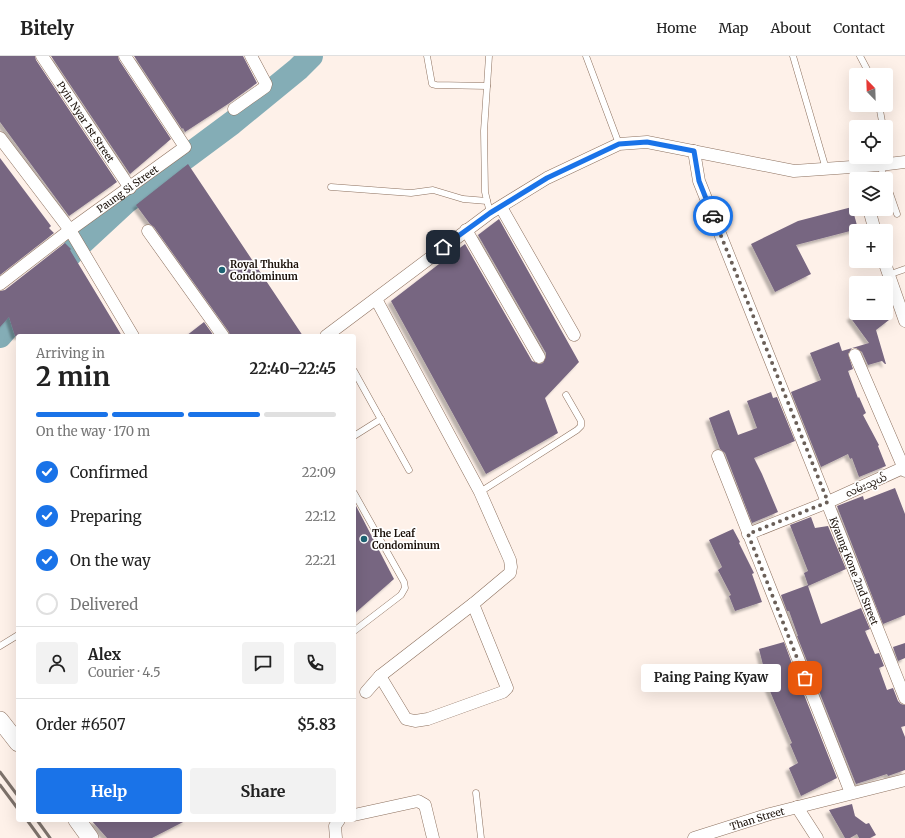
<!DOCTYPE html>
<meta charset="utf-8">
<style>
body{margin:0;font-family:Merriweather,"Noto Sans Myanmar",serif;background:#f2f2f2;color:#222;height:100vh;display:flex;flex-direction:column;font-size:15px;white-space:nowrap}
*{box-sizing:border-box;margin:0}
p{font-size:13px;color:#767676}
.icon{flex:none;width:22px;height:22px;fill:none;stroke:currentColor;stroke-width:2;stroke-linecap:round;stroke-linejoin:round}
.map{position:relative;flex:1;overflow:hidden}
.details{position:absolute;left:16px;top:278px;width:340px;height:488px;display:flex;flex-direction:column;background:#fff;border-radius:4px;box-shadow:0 4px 16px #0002}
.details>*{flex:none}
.needle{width:26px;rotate:337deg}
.controls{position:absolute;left:849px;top:12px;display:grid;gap:8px}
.controls a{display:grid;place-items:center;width:44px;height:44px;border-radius:4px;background:#fff;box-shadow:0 4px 16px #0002;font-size:20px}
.pin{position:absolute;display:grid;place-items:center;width:34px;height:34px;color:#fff;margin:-17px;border-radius:8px;box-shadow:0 2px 6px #0006}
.courier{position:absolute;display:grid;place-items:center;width:40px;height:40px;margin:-20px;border:3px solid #1a73e8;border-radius:50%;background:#fff;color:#222;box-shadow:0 1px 5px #0007}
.bubble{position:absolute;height:28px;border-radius:4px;background:#fff;box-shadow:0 4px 16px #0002;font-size:13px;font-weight:700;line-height:28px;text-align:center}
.head em{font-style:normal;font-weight:700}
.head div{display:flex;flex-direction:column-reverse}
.head{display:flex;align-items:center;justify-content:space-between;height:68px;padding:0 20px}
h1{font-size:26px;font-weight:700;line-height:30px}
.bar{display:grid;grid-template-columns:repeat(4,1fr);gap:6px 4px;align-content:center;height:48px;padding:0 20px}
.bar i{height:5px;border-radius:3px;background:#e0e0e0}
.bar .on{background:#1a73e8}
.bar p{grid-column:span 4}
.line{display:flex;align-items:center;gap:10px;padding:0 20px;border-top:1px solid #e0e0e0}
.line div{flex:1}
.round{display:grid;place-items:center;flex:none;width:42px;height:42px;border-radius:4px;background:#f2f2f2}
ol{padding:0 20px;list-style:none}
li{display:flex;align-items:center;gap:12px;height:44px}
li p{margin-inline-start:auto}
li .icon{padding:4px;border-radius:50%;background:#1a73e8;color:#fff;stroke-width:4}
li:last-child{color:#767676}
li i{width:22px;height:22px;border:2px solid #e0e0e0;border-radius:50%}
.action{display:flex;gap:8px;margin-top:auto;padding:8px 20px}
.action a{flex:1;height:46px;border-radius:4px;background:#1a73e8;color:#fff;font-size:16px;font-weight:700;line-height:46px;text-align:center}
.action a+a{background:#f2f2f2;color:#222}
header{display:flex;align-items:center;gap:24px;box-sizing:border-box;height:56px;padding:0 20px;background:#fff;border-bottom:1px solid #e0e0e0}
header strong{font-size:19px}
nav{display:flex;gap:22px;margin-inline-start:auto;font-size:14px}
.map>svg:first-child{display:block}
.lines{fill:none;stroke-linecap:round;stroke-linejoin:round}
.river{stroke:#84adb6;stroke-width:24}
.building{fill:#776681;filter:url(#shadow)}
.lane-casing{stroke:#8d715f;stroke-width:7}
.street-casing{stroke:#8d715f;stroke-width:13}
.secondary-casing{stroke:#8d715f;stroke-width:18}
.lane{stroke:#fff;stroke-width:6}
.street{stroke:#fff;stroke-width:12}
.secondary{stroke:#fff;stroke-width:17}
.rail{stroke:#7d726b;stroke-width:3}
.done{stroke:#6a5f58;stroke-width:4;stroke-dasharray:0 7.2}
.route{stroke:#1a73e8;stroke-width:5}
.poi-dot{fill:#1e6374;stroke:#fff;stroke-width:1.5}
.labels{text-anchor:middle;stroke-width:3.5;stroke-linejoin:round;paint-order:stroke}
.street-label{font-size:10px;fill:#1b110a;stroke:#fff}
.poi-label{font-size:10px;font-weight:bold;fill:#1b110a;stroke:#fff;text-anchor:start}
</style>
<header>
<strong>Bitely</strong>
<nav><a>Home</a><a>Map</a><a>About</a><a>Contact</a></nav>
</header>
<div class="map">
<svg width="905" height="782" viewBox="0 0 905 782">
<defs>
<filter id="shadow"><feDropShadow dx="-3.5" dy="3.5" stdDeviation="1" flood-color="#0004"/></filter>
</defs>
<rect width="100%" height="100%" fill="#fef1e9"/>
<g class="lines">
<polyline class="river" points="0,280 74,194 127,145 232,67 298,13 311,0"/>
</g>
<g class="building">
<polygon points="0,0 35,0 36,4 117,126 69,160 0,66"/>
<polygon points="51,0 118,0 119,4 171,83 130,118"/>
<polygon points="134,0 243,0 257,27 228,48 185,76 183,72 182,73"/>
<polygon points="0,102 51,170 49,172 54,177 0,219"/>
<polygon points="188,108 303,280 230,280 229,276 154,171 150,168 136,149"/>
<polygon points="852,151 858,173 796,189 811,218 775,236 751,188 798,165"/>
<polygon points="499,163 579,306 545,342 558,377 486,418 391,245 465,188 532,305 539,308 543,307 546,301 546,297 478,179"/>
<polygon points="65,187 71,193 70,194 122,280 15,280 9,261 0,271 0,235 5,234"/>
<polygon points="856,257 884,257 889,264 876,274 886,308 885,308 882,305 868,309 862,296 856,292 852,292 848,298 853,313 848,315 858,342 859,341 866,357 863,359 879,389 878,390 886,410 859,421 852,402 850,403 848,398 821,411 791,336 821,324 810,297 839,286 842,295 869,287 850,261"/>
<polygon points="204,266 214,280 186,280"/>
<polygon points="771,336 773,342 777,341 795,385 754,402 762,418 778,456 752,467 725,397 720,393 709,362 729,354 738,379 757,372 747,345"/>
<polygon points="895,432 905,458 905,559 883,568 837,450 863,440 864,444"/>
<polygon points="354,446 394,523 354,558"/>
<polygon points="811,461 815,472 828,470 846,513 808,530 821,568 861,552 870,573 865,575 875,598 879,597 884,610 879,612 887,634 893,632 898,645 901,648 905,649 905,670 901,671 905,681 905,714 888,720 887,718 856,728 797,580 798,580 789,555 787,555 781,539 808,529 804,517 808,515 790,469"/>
<polygon points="733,473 740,486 739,487 754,517 752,518 762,546 735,555 729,540 731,539 718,514 722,511 709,484"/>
<polygon points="784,586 794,613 789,615 798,638 803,636 837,722 801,740 789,712 798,707 790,688 792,687 761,614 764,613 759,593"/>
<polygon points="905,587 905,602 898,605 893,591"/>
<polygon points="852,748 855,760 866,768 869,767 876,779 870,782 859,782 857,778 850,782 845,782 829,754"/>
<polygon points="91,764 187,764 152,782 107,782"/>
</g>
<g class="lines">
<defs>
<g id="lane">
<polyline points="427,0 432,28 436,29 487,30"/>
<polyline points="489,0 484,75 485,136 490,157"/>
<polyline points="586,0 619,88"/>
<polyline points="793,0 826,113"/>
<polyline points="860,0 870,19"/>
<polyline points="879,49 883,71"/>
<polyline points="886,83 891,108"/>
<polyline points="880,109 885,123"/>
<polyline points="886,126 897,158"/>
<polyline points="331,131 411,137 433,134 463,143 487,145"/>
<polyline points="888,219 905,213"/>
<polyline points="354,315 409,414"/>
<polyline points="354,380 381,363"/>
<polyline points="480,436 577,374 581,370 581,365 566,339"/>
<polyline points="354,437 404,526 405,532 401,539 354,575"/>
<polyline points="0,590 18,579"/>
<polyline points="476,737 481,782"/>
</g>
<g id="street">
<path id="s1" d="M 42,0 L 130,132"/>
<polyline points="234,53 265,31 266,28 251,0"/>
<polyline points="0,82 70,174 133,280"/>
<path id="s2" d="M 694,95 L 699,125 L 905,642"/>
<polyline points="856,110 860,123"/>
<polyline points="501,151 574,279"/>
<polyline points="869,153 875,175"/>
<polyline points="466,174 539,301"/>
<polyline points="148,175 223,280"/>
<polyline points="884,205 905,265"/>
<path id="s3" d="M 0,228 L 70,174 L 185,91 L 125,0"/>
<polyline points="326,280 490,157 547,122 619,88 647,86 794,115 880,109 905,106"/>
<polyline points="855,299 905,415"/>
<polyline points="718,400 851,737"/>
<polyline points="748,478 828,446 905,411"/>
<polyline points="380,620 406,663 415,665 428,663 503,636 507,632 505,627 473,548"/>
<polyline points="366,636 380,620 473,548 510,517 511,511 510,504 480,436 376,243"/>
<polyline points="797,751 817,782"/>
<polyline points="354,759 418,745 425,749 433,782"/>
<polyline points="336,782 335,770 339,764"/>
<path id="s4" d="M 694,782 L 770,758 L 905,724"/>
</g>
<g id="secondary">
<polyline points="0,664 18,687"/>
<polyline points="77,764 90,782"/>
</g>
</defs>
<use href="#lane" class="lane-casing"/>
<use href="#street" class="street-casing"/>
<use href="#secondary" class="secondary-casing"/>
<use href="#lane" class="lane"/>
<use href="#street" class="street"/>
<use href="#secondary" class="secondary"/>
<g class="rail">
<polyline points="0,716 18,740"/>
<polyline points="0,729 18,753"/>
<polyline points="27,764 40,782"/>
<polyline points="37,764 50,782"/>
</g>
</g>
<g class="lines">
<polyline class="done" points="713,160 828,446 748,478 805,622"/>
<polyline class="route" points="443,191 490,157 547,122 619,88 647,86 694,95 699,125 713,160"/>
</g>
<g class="poi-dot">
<circle cx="222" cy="214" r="4"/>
<circle cx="364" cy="483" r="4"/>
</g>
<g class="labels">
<g class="street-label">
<text dy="4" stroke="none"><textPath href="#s1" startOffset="79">Pyin Nyar 1st Street</textPath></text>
<text dy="4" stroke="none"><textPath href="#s3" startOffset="159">Paung Si Street</textPath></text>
<text transform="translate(866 429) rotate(-24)" y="4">လမ်းသွယ်</text>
<text dy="4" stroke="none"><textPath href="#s2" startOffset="450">Kyaung Kone 2nd Street</textPath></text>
<text dy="4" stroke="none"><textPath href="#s4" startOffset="66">Than Street</textPath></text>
</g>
<g class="poi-label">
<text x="230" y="212">Royal Thukha<tspan x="230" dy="12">Condominum</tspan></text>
<text x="372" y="481">The Leaf<tspan x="372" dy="12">Condominum</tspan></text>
</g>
</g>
</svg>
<div class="controls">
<a><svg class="needle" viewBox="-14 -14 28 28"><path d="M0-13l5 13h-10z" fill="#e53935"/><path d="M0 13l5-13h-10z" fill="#767676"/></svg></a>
<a><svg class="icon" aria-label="locate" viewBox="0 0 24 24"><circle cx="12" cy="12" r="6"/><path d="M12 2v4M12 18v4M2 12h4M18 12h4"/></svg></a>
<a><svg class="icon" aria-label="layers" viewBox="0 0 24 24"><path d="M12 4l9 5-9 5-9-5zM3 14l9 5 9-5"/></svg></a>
<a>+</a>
<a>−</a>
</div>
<div class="pin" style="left:805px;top:622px;background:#ea580c"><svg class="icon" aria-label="bag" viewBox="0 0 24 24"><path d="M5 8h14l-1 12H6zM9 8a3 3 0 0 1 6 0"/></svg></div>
<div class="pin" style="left:443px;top:191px;background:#1f2937"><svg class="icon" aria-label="home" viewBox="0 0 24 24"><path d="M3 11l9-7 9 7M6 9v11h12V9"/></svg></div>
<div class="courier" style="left:713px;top:160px"><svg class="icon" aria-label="car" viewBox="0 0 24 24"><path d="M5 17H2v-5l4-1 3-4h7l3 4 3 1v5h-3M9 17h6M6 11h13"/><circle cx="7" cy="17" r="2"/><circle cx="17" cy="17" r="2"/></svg></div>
<div class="bubble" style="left:641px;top:608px;width:140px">Paing Paing Kyaw</div>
<section class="details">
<div class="head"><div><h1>2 min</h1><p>Arriving in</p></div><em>22:40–22:45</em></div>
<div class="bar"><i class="on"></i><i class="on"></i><i class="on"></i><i></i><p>On the way · 170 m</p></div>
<ol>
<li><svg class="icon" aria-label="check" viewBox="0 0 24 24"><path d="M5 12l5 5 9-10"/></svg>Confirmed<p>22:09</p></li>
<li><svg class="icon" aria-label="check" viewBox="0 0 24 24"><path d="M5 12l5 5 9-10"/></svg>Preparing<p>22:12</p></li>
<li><svg class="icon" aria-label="check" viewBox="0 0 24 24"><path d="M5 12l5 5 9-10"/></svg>On the way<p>22:21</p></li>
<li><i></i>Delivered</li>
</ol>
<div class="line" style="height:72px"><a class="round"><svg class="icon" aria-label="person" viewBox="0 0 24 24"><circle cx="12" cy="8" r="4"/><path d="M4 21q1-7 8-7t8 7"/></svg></a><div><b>Alex</b><p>Courier · 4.5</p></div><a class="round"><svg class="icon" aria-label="chat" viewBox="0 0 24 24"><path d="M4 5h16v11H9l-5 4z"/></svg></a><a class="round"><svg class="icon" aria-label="phone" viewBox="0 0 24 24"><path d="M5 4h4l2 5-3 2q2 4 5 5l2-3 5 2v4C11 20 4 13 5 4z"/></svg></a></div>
<div class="line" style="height:52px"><div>Order #6507</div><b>$5.83</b></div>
<div class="action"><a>Help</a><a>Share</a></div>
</section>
</div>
